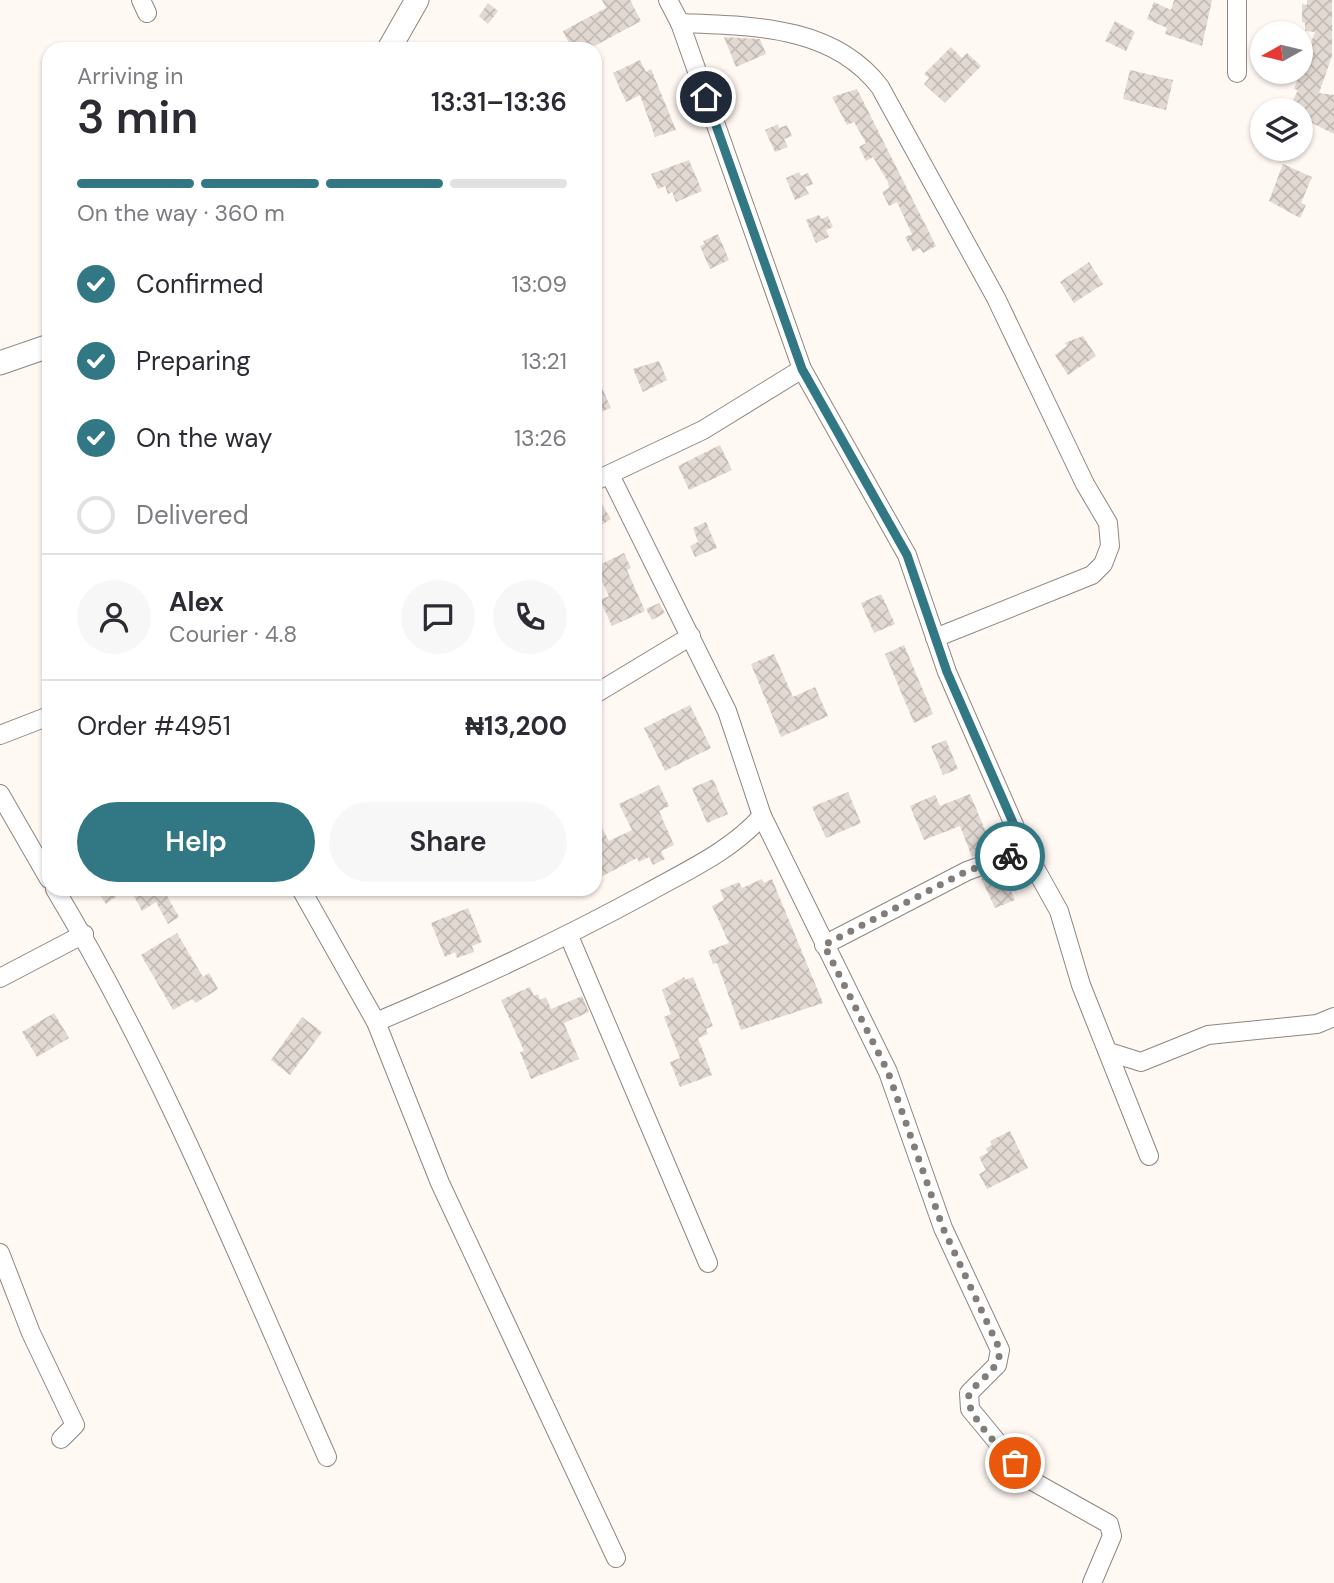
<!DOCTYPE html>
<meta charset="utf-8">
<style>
body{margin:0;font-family:"DM Sans",sans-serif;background:#f7f7f7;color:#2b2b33;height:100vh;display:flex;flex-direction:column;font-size:26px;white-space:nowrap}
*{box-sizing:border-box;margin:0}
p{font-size:23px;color:#7c7c81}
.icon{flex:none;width:38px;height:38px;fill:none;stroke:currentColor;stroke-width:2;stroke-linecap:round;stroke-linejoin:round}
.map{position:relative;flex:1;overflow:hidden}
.side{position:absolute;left:42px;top:42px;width:560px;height:854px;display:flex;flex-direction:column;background:#fff;border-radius:21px;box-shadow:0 2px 5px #0004}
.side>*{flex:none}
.needle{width:46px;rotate:262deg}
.tools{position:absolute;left:1250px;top:21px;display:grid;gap:14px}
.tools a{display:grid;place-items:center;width:63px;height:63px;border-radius:50%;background:#fff;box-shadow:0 2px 5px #0004;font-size:35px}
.pin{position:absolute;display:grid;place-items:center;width:60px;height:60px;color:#fff;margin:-30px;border:4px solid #fff;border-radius:50%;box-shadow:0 2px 7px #0007}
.courier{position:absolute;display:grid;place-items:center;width:70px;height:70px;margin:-35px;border:5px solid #317884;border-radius:50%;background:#fff;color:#222;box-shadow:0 2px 9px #0007}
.headline em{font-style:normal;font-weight:600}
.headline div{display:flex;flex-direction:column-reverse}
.headline{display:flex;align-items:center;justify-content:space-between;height:119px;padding:0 35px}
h1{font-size:46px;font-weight:600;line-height:52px}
.bar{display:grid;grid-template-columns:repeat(4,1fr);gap:10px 7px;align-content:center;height:84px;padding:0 35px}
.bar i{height:9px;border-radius:5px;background:#e1e1e2}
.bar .active{background:#317884}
.bar p{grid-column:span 4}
.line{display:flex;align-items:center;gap:18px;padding:0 35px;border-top:2px solid #e1e1e2}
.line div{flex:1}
.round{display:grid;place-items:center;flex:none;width:74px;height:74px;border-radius:37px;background:#f7f7f7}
ol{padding:0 35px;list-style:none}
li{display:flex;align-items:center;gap:21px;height:77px}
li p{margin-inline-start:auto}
li .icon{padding:7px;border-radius:50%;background:#317884;color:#fff;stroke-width:4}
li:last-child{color:#7c7c81}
li i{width:38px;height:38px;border:4px solid #e1e1e2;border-radius:50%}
.button{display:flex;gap:14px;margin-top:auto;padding:14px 35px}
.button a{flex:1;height:80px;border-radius:42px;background:#317884;color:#fff;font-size:28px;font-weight:600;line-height:80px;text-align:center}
.button a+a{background:#f7f7f7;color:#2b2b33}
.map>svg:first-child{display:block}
.building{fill:url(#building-cross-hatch)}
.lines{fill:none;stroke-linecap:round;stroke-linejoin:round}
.minor-casing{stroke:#8e8680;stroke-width:20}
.major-casing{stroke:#8e8680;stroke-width:25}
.minor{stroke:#fff;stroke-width:18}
.major{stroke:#fff;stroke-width:23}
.done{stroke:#827d79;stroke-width:7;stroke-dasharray:0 12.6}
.route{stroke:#317884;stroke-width:9}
</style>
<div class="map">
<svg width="1334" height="1583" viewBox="0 0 1334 1583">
<defs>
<pattern id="building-cross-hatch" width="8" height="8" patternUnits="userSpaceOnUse" patternTransform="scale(1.75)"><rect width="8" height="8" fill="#e2d9d3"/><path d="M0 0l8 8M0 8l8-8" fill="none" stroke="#c3bbb6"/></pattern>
</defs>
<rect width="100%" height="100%" fill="#fff8f3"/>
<g class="building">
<polygon points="602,0 630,0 641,21 589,49 572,49 563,31 606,8"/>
<polygon points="1174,0 1212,0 1202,46 1165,34 1167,28 1147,19 1154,2 1171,10"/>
<polygon points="1307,0 1332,0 1332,56 1319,93 1334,95 1334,134 1300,117 1300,110 1292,110 1294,105 1291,104 1298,90 1294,89 1315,32 1305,31 1305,23 1302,22 1302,4 1307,5"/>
<polygon points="488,3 498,11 488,24 479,16"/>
<polygon points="1115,21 1135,32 1126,51 1105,41"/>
<polygon points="724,37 760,39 766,54 736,67"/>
<polygon points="951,47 962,58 967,53 981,66 945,103 924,84 929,78 924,74"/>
<polygon points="640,60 646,72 651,69 676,130 655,137 640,95 626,102 613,73"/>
<polygon points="1130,70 1173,80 1166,110 1123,99"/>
<polygon points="857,89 936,246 923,253 920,248 913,252 905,237 912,234 897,202 889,206 882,192 889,188 888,182 873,157 866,161 859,147 866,143 854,122 847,125 832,97"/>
<polygon points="778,124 779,128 787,125 792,136 784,139 788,147 775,152 765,130"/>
<polygon points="689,160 702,191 676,202 672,192 668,194 665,186 658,189 651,174"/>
<polygon points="1283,164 1312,177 1301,203 1306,205 1300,218 1269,201"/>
<polygon points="799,172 801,176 808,173 813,184 805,187 809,194 795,200 786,178"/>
<polygon points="819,215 821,219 828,216 833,227 826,230 829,237 816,243 806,220"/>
<polygon points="718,234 729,260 710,269 700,246 705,244 703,241"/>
<polygon points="1089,262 1103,284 1074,303 1060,282"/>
<polygon points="1083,336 1096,356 1068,375 1055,355 1067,346 1065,343"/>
<polygon points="659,361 667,380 643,392 633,369"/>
<polygon points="595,373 611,408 595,414"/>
<polygon points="720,445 732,470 689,490 678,466"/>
<polygon points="595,493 611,519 595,529"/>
<polygon points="706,522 717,548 695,557 690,546 698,542 693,528"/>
<polygon points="624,553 631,568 627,570 645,611 612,626 600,600 609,596 595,567"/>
<polygon points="881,594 895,624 874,633 861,603"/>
<polygon points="659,603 665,613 652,620 646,609"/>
<polygon points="904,645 933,714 914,723 885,654"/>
<polygon points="774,654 793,697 815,687 828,716 781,737 751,664"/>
<polygon points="690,705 711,748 665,771 644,728"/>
<polygon points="946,740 958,769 943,775 931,746"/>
<polygon points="713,779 728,814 707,823 692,788"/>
<polygon points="659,785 669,806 659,811 674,845 661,851 665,859 653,865 649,857 639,862 637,858 595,880 595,815 609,841 632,830 619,804"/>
<polygon points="848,792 861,823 826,838 812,807"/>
<polygon points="970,794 993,849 972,857 960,826 924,840 910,806 935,795 940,806"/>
<polygon points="1002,870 1015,900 995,908 981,878"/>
<polygon points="762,879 764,883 772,879 823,1003 741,1030 717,963 713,964 708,951 729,943 712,906 724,900 720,890 739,882 742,888"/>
<polygon points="96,889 126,889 106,904"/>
<polygon points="130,889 178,889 167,896 179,917 168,924 156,902 142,911"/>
<polygon points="468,908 482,942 472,946 474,952 457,958 455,952 445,957 431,923"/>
<polygon points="177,933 203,977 209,973 218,989 196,1003 192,999 173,1010 141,955"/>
<polygon points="684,977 685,980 693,977 713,1026 706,1029 708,1034 698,1038 712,1075 680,1087 670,1062 680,1058 664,1017 671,1014 662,990"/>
<polygon points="530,987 534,996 538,994 540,1000 546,997 551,1009 582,996 589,1012 564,1023 579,1059 531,1079 520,1052 524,1051 501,1000"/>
<polygon points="54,1013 69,1038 37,1057 22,1032"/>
<polygon points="302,1017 322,1032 290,1075 271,1060"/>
<polygon points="1010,1131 1028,1168 987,1189 979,1174 986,1170 979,1157 988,1153 986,1148 992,1145 990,1141"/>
</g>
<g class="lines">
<defs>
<g id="minor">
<polyline points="141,0 147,13"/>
<polyline points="668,0 680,23 802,369 907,555 947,672 1025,850 1059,911 1081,985 1149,1156"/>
<path d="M 680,23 C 751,26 833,25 880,87 L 996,298 L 1085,484 L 1108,523 L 1110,546 L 1103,564 L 1092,575 L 935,638"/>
<polyline points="1237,73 1237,0"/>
<polyline points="610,475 727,711 762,816 888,1072 943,1228 1000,1350 997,1365 969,1393 970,1409 1027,1478 1109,1524 1112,1536 1092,1583"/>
<polyline points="595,481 703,430 802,369"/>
<polyline points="595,694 691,636"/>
<polyline points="0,735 49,716"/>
<polyline points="0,794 49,879"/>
<path d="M 55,889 C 163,1069 242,1266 327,1457"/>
<polyline points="301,889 376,1022 440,1183 616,1558"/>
<polyline points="569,936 708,1263"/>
<polyline points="824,945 967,871 1025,850"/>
<polyline points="0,978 84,934"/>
<path d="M 376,1022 C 469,983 559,941 647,893 C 688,870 731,851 762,816"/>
<polyline points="1109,1052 1141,1062 1208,1035 1317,1024 1334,1017"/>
<polyline points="0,1253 31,1333 75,1425 61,1439"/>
</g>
<g id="major">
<polyline points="389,49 417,0"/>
<polyline points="0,363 49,346"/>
</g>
</defs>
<use href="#minor" class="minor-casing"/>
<use href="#major" class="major-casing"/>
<use href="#minor" class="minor"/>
<use href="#major" class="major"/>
</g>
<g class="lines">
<path class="done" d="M 1010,856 L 967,871 L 824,945 L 888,1072 L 943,1228 L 1000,1350 C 999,1364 993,1369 984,1378 C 979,1383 971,1389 969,1395 C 963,1412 1003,1451 1015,1463"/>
<polyline class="route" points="706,97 802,369 907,555 947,672 1025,850 1010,856"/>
</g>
</svg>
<div class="tools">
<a><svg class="needle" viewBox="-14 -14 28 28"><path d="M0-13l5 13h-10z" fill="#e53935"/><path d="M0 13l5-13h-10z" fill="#7c7c81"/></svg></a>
<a><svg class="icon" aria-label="layers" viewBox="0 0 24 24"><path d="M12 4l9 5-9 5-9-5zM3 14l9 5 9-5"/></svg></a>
</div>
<div class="pin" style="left:1015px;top:1463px;background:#ea580c"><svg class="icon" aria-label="bag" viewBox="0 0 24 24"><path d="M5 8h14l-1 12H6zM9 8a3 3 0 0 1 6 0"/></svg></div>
<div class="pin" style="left:706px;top:97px;background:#1f2937"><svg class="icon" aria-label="home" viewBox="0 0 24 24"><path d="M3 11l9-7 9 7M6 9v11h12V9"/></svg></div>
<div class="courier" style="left:1010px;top:856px"><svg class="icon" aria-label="bike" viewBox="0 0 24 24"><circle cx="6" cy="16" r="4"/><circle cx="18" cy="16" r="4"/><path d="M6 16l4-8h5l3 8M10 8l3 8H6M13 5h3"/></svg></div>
<section class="side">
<div class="headline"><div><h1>3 min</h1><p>Arriving in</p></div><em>13:31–13:36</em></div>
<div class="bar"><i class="active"></i><i class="active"></i><i class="active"></i><i></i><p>On the way · 360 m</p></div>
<ol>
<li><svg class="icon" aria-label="check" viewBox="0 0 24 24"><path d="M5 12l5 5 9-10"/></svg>Confirmed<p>13:09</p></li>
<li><svg class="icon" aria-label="check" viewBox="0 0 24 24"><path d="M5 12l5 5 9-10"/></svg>Preparing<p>13:21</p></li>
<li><svg class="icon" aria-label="check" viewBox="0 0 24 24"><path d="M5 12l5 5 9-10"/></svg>On the way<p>13:26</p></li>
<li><i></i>Delivered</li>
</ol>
<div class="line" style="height:126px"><a class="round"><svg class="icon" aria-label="person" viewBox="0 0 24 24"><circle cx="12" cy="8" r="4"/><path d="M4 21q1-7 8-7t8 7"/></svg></a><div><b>Alex</b><p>Courier · 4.8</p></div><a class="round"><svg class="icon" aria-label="chat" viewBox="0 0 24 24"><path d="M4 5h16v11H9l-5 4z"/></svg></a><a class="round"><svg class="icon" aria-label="phone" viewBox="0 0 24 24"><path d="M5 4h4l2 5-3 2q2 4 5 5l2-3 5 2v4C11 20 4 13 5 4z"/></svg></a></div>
<div class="line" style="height:91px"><div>Order #4951</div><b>₦13,200</b></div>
<div class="button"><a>Help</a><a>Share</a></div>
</section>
</div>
